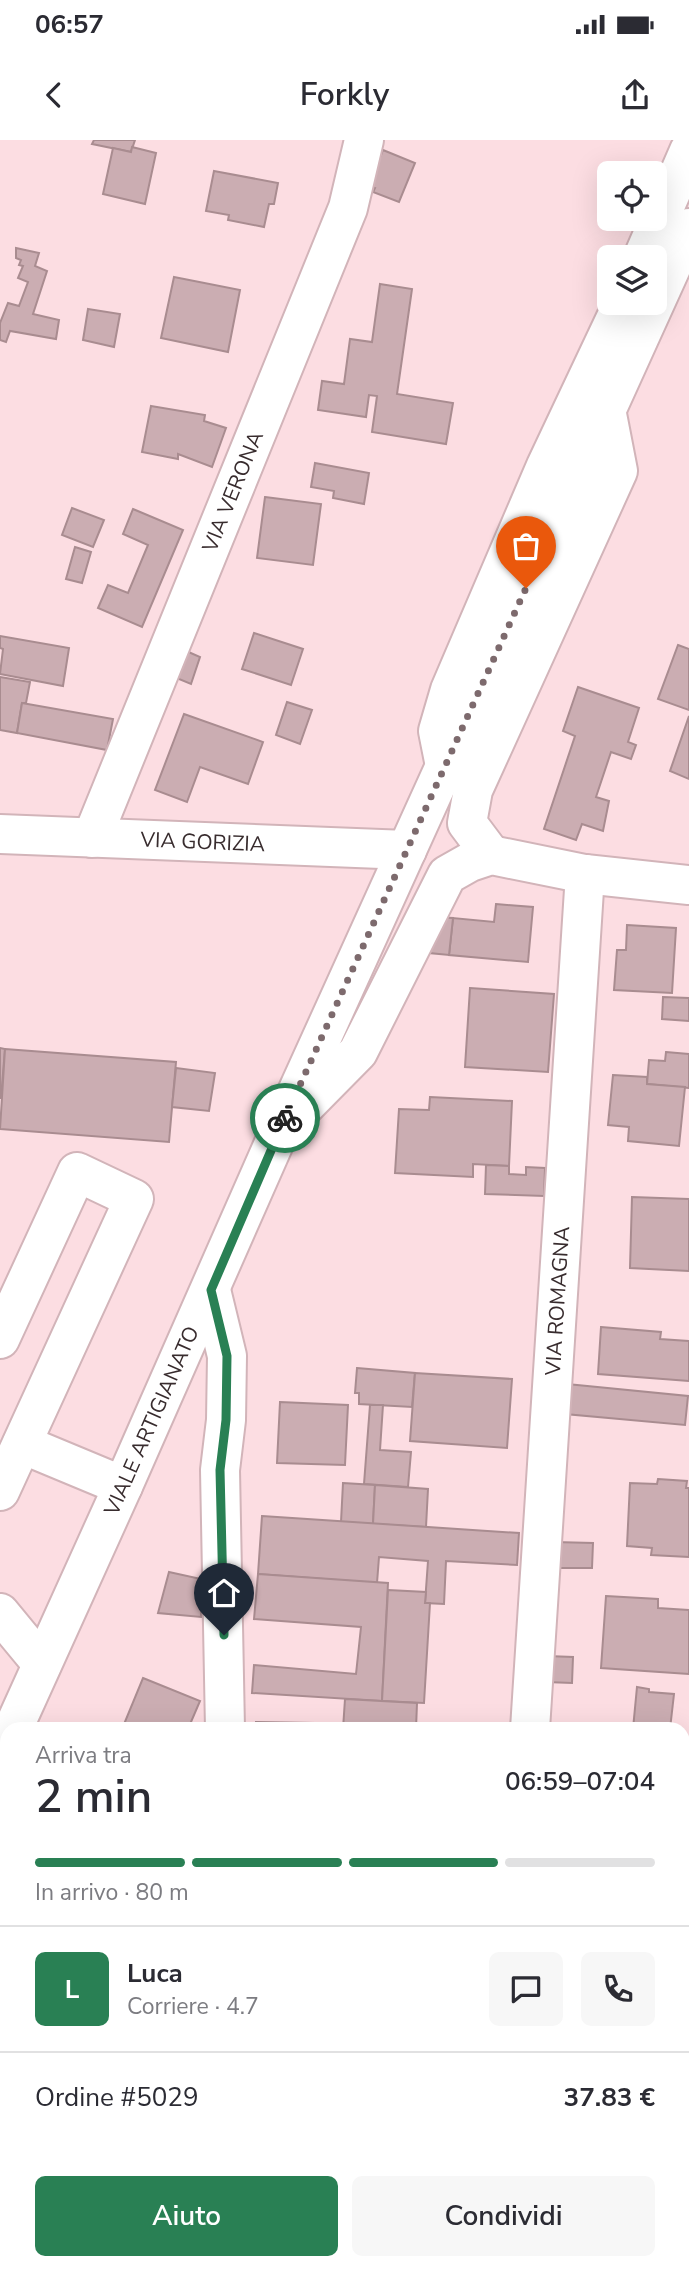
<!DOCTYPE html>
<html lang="it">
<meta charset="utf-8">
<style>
body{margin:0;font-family:"Nunito Sans",sans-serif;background:#f7f7f7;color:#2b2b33;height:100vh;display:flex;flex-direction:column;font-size:26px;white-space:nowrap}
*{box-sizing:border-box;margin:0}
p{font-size:23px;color:#7c7c81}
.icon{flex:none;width:38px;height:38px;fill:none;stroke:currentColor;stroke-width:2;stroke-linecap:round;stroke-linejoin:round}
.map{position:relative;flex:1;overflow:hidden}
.sheet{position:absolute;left:0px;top:1582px;width:690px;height:548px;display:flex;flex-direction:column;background:#fff;border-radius:21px 21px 0 0;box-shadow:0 7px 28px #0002}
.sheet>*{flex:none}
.buttons{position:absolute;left:597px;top:21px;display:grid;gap:14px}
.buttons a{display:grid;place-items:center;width:70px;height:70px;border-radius:10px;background:#fff;box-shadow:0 7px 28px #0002;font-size:35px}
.pin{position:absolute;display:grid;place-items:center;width:60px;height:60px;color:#fff;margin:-72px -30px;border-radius:50% 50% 50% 0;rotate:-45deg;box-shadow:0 0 7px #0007}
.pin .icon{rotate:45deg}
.courier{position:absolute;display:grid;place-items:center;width:70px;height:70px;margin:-35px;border:5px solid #298054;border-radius:50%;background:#fff;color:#222;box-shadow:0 2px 9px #0007}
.head em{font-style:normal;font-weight:600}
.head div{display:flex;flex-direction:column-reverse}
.head{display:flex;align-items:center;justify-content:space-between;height:119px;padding:0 35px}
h1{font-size:46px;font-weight:600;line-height:52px}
.bar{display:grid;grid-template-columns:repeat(4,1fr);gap:10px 7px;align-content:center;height:84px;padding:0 35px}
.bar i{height:9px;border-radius:5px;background:#e1e1e2}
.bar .active{background:#298054}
.bar p{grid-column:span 4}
.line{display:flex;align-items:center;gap:18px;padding:0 35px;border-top:2px solid #e1e1e2}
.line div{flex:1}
.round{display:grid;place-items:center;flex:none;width:74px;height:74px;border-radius:10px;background:#f7f7f7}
.cta{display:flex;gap:14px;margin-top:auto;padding:14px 35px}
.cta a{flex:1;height:80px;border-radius:10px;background:#298054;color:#fff;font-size:28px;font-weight:600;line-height:80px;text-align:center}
.cta a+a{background:#f7f7f7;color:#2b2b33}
.status{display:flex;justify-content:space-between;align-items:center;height:49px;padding:0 35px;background:#fff;direction:ltr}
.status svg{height:19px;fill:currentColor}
header{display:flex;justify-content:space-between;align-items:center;height:91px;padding:0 35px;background:#fff;font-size:32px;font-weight:600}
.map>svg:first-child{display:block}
.green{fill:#fac1cb}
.building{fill:#cbadb2;stroke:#a98c90;stroke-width:2}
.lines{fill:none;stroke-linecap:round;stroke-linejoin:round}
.minor-casing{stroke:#d2b4b9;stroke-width:42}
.major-casing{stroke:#d2b4b9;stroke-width:42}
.path{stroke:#bda4a8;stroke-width:4.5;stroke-dasharray:2 5;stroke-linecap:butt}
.minor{stroke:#fff;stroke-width:38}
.major{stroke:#fff;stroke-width:38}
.done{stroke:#7d6a6d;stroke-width:7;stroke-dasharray:0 12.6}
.route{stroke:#298054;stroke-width:9}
.labels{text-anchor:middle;stroke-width:6;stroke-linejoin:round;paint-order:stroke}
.street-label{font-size:21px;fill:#382c2e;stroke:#fceff1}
</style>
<div class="status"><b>06:57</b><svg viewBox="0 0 49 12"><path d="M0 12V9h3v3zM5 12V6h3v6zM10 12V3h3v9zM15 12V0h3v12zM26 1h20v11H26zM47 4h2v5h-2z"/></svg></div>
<header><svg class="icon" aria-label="back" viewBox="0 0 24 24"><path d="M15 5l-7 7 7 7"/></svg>Forkly<svg class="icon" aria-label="share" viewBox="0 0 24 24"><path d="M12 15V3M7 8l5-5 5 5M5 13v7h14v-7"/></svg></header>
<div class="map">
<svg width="689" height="2129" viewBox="0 0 689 2129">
<rect width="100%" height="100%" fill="#fcdde2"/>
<polygon class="green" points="7,2095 7,2123 336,2123 334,2129 0,2129 0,2102"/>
<g class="building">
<polygon points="94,0 135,0 131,12 92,4"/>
<polygon points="132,7 156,13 145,64 103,54 113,8 131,12"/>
<polygon points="383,10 415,23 399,62 373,52 375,48 369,46"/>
<polygon points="214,31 278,43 274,64 269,64 264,87 228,80 229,75 206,71"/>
<polygon points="16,108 39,113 35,126 47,131 33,174 59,180 56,199 10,191 6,202 0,200 0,183 8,163 19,166 28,142 18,138 23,126 19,125 21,120 16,118"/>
<polygon points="174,137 240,150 228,212 161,198"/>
<polygon points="380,144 412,149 397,254 453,263 446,304 372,292 377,256 369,255 366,277 318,270 322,241 344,244 350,199 372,202"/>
<polygon points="88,169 120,174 114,207 83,200"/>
<polygon points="151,266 205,275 204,281 226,288 212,327 178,314 178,319 142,312"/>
<polygon points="315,323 369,333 364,364 333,358 334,351 311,347"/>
<polygon points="265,357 321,364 313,425 257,418"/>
<polygon points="72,368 104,380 93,407 62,395"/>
<polygon points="133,369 183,390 142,487 98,468 108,445 128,453 148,405 123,394"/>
<polygon points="75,407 91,412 82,443 66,439"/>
<polygon points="254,493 303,509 291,545 242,529"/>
<polygon points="0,496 69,508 63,546 0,534 3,509 0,508"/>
<polygon points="678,505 689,509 689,570 658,559"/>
<polygon points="184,510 200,517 191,544 174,537"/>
<polygon points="0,537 30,542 26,563 22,563 17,593 0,590"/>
<polygon points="578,547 639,568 628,602 636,605 631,619 611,612 596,657 609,661 603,691 582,684 576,700 544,689 575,596 563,591"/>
<polygon points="287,562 312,570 300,604 276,595"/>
<polygon points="22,563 113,579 107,610 17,593"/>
<polygon points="184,574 263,602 248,644 200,627 187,662 155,650"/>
<polygon points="689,576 689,639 670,631"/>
<polygon points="496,764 533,767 528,822 449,815 453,778 494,782"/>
<polygon points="433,777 453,778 449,815 429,813"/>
<polygon points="627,785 676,788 672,853 614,850 617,810 626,810"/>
<polygon points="470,848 554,854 548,932 465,927"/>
<polygon points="663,857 689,858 689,881 662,879"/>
<polygon points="0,908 5,909 1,958 0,958"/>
<polygon points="5,909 176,922 169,1002 0,989"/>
<polygon points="666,912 689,914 689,948 647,944 649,920 665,921"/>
<polygon points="176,928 215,933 209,971 172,967"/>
<polygon points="613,935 647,937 647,944 685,947 679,1006 628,1001 629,987 608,985"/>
<polygon points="430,957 512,961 509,1026 473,1024 473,1037 395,1033 399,969 429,970"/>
<polygon points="486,1025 509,1026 509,1034 526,1035 526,1027 545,1028 544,1056 485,1054"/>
<polygon points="632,1057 689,1059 689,1131 630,1128"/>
<polygon points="601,1187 661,1192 660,1199 689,1201 689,1241 598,1234"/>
<polygon points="357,1228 415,1233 412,1267 359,1264 359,1253 355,1253"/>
<polygon points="415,1233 512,1239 507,1308 410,1301"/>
<polygon points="567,1244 688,1256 685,1285 565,1274"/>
<polygon points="280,1262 348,1265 345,1325 277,1323"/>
<polygon points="370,1265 383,1265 380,1310 411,1312 408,1347 364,1344"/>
<polygon points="658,1339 687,1341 686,1348 689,1348 689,1417 651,1415 652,1408 627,1406 630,1343 657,1344"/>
<polygon points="343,1343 375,1345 373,1384 341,1382"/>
<polygon points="375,1345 428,1349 426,1387 373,1384"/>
<polygon points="262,1376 519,1393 517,1425 446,1421 444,1464 425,1463 428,1421 379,1417 377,1443 258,1434"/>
<polygon points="554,1402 593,1403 592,1428 554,1428"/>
<polygon points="169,1432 201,1439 201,1477 158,1473"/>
<polygon points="258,1434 388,1443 382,1561 252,1553 254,1525 356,1534 361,1487 254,1479"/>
<polygon points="388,1450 426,1452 425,1463 430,1463 424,1563 382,1561"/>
<polygon points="606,1456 658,1459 658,1468 689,1470 689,1534 601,1528"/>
<polygon points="547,1516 573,1517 572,1543 546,1542"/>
<polygon points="143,1538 200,1561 188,1589 122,1589"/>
<polygon points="637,1547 649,1549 649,1552 674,1554 670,1589 633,1589"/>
<polygon points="345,1559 417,1563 416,1589 343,1589"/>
<polygon points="256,1582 314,1583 314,1589 256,1589"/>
<polygon points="682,1654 689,1654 689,1692 682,1691"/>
<polygon points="682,1826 689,1827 689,1870 682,1869"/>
<polygon points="682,1889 689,1889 689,1916 682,1915"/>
<polygon points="682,2007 689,2007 689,2044 682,2043"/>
<polygon points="682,2098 689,2100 689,2129 667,2129 668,2123 682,2123"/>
<polygon points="345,2123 396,2123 394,2129 344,2129"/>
<polygon points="483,2123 521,2123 543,2129 481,2129"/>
</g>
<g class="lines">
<defs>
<g id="minor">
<polyline points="643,117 689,11"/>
<polyline points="445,626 438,591 450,550 546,326 623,163"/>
<path id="s1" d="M 0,694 L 407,710"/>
<path id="s2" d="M 92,698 L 348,68 L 364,0"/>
<polyline points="491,715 467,683 473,650 618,331 606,269"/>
<polyline points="280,991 358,912 447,735 470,722 491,715 585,734 689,745"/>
<polyline points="211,1150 227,1216 226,1280 220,1330 225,1589"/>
<polyline points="0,1199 77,1032 134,1059 0,1351"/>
<polyline points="22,1304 123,1346"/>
<polyline points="0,1473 42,1524"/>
<path id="s3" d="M 530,1589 L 585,734"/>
<polyline points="0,1994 7,1995"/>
<polyline points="0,2067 7,2061"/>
<polyline points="682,2071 689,2072"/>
<polyline points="639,2129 640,2123"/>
</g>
<g id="major">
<path id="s4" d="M 13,1589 L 123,1346 L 279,992 L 689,88"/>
</g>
</defs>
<use href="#minor" class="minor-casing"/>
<use href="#major" class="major-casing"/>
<g class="path">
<polyline points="0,1841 7,1843"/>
<polyline points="0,1853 7,1855"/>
<polyline points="0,1870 7,1872"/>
</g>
<use href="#minor" class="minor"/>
<use href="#major" class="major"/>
</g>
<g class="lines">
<polyline class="done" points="285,978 526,448"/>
<polyline class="route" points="224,1495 220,1330 226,1280 227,1216 211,1150 285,978"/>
</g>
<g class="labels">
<g class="street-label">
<text dy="7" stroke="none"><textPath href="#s2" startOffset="374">VIA VERONA</textPath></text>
<text dy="7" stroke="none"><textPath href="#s1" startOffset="203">VIA GORIZIA</textPath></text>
<text dy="7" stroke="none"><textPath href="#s3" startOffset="429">VIA ROMAGNA</textPath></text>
<text dy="7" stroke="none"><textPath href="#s4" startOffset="338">VIALE ARTIGIANATO</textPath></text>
</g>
</g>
</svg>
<div class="buttons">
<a><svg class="icon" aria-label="locate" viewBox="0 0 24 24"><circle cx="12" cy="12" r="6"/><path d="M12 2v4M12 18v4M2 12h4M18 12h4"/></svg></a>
<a><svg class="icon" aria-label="layers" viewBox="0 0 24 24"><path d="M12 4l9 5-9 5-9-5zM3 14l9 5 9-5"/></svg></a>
</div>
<div class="pin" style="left:526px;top:448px;background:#ea580c"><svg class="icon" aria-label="bag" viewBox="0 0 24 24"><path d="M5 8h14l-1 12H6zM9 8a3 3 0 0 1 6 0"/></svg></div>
<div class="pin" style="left:224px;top:1495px;background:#1f2937"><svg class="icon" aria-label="home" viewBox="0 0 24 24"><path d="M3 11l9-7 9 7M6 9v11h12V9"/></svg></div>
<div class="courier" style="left:285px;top:978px"><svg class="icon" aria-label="bike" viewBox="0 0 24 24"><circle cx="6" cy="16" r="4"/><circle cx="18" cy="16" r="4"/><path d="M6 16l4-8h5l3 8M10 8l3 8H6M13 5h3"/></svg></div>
<section class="sheet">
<div class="head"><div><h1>2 min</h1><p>Arriva tra</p></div><em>06:59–07:04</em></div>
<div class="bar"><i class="active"></i><i class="active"></i><i class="active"></i><i></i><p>In arrivo · 80 m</p></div>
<div class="line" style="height:126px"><b class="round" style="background:#298054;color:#fff">L</b><div><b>Luca</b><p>Corriere · 4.7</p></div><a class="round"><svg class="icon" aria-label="chat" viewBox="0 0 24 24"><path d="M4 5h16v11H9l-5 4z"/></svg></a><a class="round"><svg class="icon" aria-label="phone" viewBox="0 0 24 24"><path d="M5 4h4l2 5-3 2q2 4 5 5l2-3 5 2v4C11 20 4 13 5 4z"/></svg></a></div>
<div class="line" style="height:91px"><div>Ordine #5029</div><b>37.83 €</b></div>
<div class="cta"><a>Aiuto</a><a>Condividi</a></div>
</section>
</div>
